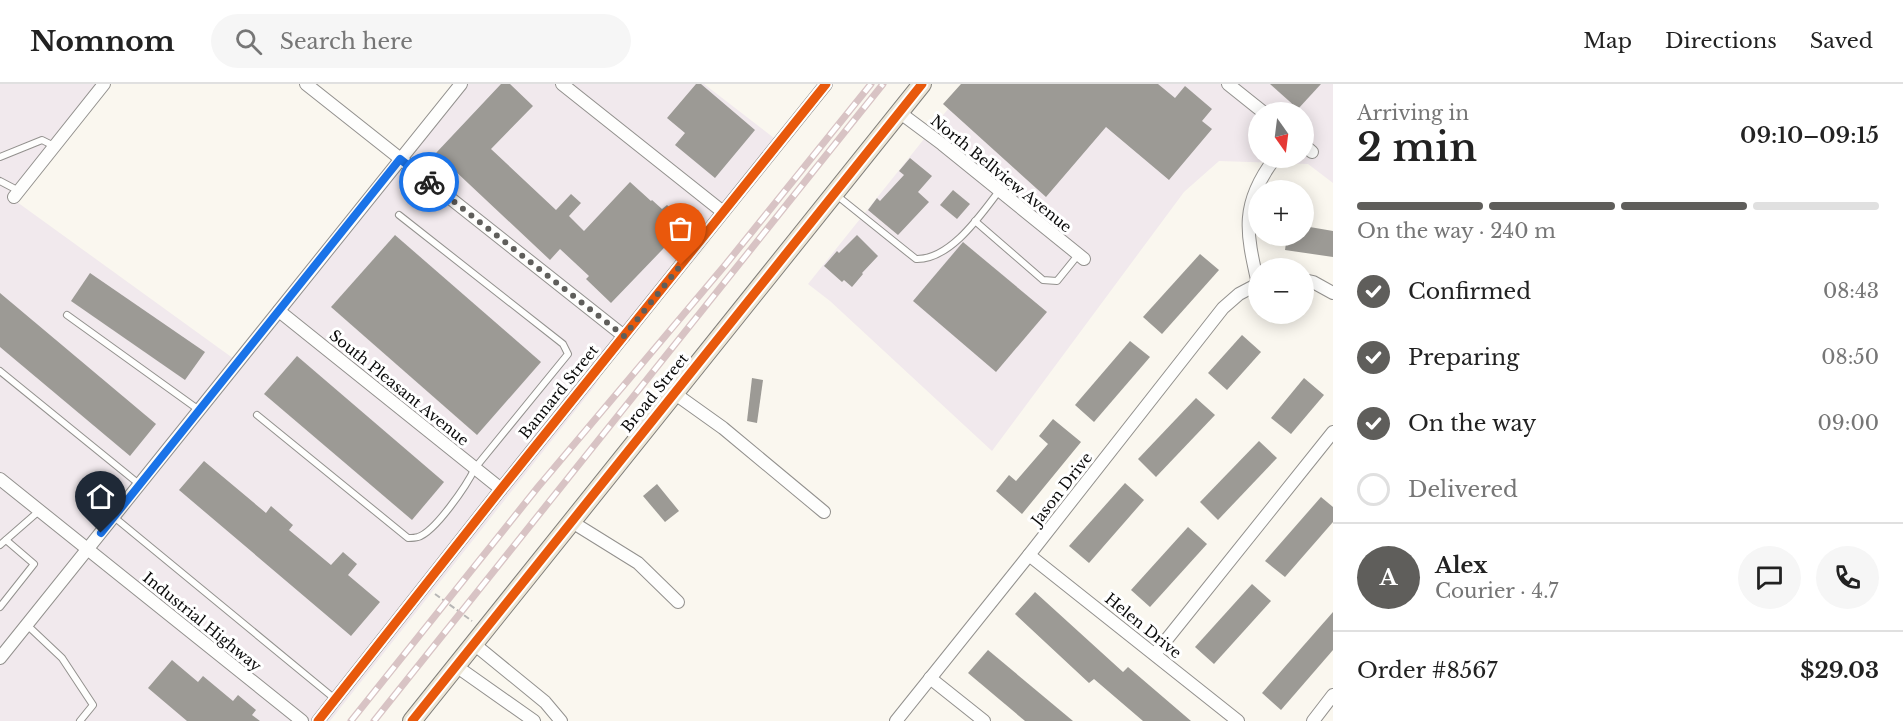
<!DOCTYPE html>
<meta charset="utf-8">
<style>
body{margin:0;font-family:"Libre Baskerville",serif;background:#f6f6f6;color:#222;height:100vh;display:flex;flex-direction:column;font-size:22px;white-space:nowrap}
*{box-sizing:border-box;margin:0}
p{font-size:20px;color:#767676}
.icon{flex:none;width:33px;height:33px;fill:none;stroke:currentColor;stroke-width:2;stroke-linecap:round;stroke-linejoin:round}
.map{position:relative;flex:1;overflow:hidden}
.details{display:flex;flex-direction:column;background:#fff;width:570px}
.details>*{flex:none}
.needle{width:39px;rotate:166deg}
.buttons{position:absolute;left:1248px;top:18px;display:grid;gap:12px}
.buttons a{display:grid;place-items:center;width:66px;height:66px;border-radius:50%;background:#fff;box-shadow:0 3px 15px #0003;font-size:30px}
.pin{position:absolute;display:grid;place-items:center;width:51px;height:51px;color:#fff;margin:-62px -26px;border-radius:50% 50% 50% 0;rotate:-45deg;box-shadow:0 0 6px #0007}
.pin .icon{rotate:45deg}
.courier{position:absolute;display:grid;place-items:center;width:60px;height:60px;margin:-30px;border:4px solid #1a73e8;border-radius:50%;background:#fff;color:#222;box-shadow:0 2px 8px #0007}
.overview em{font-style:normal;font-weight:600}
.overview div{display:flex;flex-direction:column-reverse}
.overview{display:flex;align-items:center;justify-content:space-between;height:102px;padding:0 24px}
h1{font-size:39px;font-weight:600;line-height:45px}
.bar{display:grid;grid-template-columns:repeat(4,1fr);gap:9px 6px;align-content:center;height:72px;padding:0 24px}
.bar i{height:8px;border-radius:4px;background:#e0e0e0}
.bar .selected{background:#5f5e5b}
.bar p{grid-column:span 4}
.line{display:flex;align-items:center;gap:15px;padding:0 24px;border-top:2px solid #e0e0e0}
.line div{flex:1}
.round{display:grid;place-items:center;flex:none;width:63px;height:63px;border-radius:32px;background:#f6f6f6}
ol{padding:0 24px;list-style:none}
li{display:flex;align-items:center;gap:18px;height:66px}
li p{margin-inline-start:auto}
li .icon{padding:6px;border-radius:50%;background:#5f5e5b;color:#fff;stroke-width:4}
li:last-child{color:#767676}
li i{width:33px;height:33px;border:3px solid #e0e0e0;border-radius:50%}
header{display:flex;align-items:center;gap:36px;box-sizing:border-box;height:84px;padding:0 30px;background:#fff;border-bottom:2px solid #e0e0e0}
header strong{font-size:28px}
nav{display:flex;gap:33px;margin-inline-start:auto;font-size:21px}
.search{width:420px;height:54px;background:#f6f6f6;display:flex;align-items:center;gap:15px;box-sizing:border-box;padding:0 21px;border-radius:33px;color:#767676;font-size:22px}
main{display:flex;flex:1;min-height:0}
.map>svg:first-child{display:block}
.industrial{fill:#f1e9ed;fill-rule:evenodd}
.building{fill:#9c9a95}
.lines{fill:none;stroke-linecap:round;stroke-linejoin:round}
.lane-casing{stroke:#93918e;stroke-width:8}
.street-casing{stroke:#93918e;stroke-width:14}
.primary-casing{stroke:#807f7b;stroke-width:20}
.path{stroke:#b7b6b5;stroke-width:2;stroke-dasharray:6 3;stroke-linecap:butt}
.lane{stroke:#fefefd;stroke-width:6}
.street{stroke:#fefefd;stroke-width:12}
.primary{stroke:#ece6d6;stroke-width:18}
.rail-casing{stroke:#d8c3c4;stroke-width:7}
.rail{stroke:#fff;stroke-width:4.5;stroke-dasharray:14;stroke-linecap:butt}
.cycleway-casing{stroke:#fff;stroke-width:13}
.cycleway{stroke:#e8590c;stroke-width:9}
.done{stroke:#5f5e5b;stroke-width:6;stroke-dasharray:0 10.8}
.route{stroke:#1a73e8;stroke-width:8}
.labels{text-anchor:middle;stroke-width:6;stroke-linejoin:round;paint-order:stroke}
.street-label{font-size:15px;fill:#0b0b0b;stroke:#fff}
</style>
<header>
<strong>Nomnom</strong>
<div class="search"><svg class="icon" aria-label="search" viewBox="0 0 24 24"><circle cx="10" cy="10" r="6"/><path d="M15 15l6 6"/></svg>Search here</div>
<nav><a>Map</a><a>Directions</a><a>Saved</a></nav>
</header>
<main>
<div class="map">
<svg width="1333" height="637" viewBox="0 0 1333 637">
<rect width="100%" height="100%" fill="#faf7ef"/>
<g class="industrial">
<polygon points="0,0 108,0 17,118 241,280 464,0 704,0 774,54 644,218 594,303 330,637 0,637"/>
<path d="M 968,0 L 1333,0 L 1333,99 L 1308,80 L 1219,77 L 1184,108 L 992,367 L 830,217 L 808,200 ZM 1258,28 L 1304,28 L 1304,74 L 1258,74 Z"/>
</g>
<g class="building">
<polygon points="501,0 510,0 533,22 491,65 556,126 571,110 581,119 569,132 584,147 630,98 651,117 652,116 662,125 667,121 687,140 611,219 586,195 589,192 560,165 550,176 436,69"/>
<polygon points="696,0 701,0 755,46 715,94 675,61 685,49 667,34"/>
<polygon points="961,0 1158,0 1175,14 1185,2 1212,25 1202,37 1212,45 1169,96 1106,43 1046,113 943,20"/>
<polygon points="1270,0 1321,0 1298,25"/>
<polygon points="910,74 932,92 918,108 929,118 898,151 868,126 877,114 880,117 904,91 899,87"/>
<polygon points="953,106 970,120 957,135 940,121"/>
<polygon points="1304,142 1333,147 1333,173 1285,166 1287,152 1304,152"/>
<polygon points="395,151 541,278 477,351 331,223"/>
<polygon points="857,151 878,172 862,189 863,190 852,203 844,196 842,198 824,182 837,167 839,169"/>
<polygon points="963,158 1047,228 996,288 913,217"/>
<polygon points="1200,170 1219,186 1162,250 1143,233"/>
<polygon points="90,189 205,268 185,296 71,217"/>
<polygon points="0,209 156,340 130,372 0,263"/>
<polygon points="1242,251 1261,268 1227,306 1208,289"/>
<polygon points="1130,257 1150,273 1094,338 1075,321"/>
<polygon points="297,272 444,398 412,436 264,310"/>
<polygon points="752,294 763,296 757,339 747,337"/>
<polygon points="1304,294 1324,311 1291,350 1271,334"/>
<polygon points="1196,314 1215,331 1156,393 1138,375"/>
<polygon points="1053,335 1081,358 1022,430 996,407 1009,391 1016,397 1048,360 1039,352"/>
<polygon points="1259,357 1277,374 1218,436 1200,418"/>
<polygon points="204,377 266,429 271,422 293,441 289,446 331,481 343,468 357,480 348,491 380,518 351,552 179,406"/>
<polygon points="1125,399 1144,416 1089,479 1069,462"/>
<polygon points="657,400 679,427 665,438 643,412"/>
<polygon points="1321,413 1333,423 1333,438 1285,493 1265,477"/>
<polygon points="1188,443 1207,460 1150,523 1131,506"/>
<polygon points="1252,500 1271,517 1214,580 1195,563"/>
<polygon points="1035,508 1123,588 1128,583 1191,637 1143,637 1094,595 1089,599 1015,530"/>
<polygon points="1333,528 1333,566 1281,626 1262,609"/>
<polygon points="988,566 1073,637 1025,637 968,589"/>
<polygon points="172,576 198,598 203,592 233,617 238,611 256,626 252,631 260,637 187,637 148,604"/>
</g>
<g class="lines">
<defs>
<g id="lane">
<polyline points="0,73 42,56 54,62"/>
<polyline points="0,97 19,107"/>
<path d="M 835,110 L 916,175 C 950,176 980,132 999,107"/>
<polyline points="975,137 1043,196 1057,197 1078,171"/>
<polyline points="67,231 199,326"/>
<polyline points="0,287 139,400"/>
<path d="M 257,331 L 408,454 C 411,454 415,454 418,453 C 435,448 467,401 475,384 L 568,270 L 563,260 L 399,131"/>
<polyline points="114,433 335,615"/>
<polyline points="0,461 39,427"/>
<polyline points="0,523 34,480 6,456"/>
<polyline points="27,541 62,574 93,621 80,637"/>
</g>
<g id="street">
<polyline points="306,0 624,252"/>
<polyline points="562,0 723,128"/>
<polyline points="1228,0 1263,28"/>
<polyline points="899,28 942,60 1084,175"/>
<polyline points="1304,61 1312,68"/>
<polyline points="14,113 104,0"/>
<polyline points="1304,196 1313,198 1333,209"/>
<path d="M 1258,200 C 1246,147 1240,120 1275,74"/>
<polyline points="279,227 501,405"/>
<polyline points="674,309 723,344 824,428"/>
<polyline points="0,395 302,637"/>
<polyline points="572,438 638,479 678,518"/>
<polyline points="1029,471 1238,637"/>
<polyline points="474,560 545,618 561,637"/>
<polyline points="1155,570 1333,348"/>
<polyline points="0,574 461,0"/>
<polyline points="456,582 534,637"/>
<polyline points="930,594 984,637"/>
<polyline points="318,637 501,405 826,0"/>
<polyline points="896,637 1029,471 1223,224 1239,210 1258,200"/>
<polyline points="1313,637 1333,611"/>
</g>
<polyline id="primary" points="412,637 922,0"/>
</defs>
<use href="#lane" class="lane-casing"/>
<use href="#street" class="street-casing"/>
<use href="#primary" class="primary-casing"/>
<polyline class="path" points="435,510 472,537"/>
<use href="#lane" class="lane"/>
<use href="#street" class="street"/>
<use href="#primary" class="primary"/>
<defs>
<g id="rail">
<polyline points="351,637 538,403 726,180 871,0"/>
<polyline points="374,637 883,0"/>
</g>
</defs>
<use href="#rail" class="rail-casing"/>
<use href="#rail" class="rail"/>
<defs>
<g id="cycleway">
<polyline points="318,637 501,405 826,0"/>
<polyline points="412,637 922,0"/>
</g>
</defs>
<use href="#cycleway" class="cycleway-casing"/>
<use href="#cycleway" class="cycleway"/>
</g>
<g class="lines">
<polyline class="done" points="429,98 624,252 681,181"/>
<polyline class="route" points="101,449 400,75 429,98"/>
</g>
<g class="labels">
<g class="street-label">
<text transform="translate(1001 90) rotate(39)" y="5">North Bellview Avenue</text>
<text transform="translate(399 304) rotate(39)" y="5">South Pleasant Avenue</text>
<text transform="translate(559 308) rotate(-51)" y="5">Bannard Street</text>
<text transform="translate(655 309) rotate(-51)" y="5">Broad Street</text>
<text transform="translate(1062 405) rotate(-52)" y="5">Jason Drive</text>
<text transform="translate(202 538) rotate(39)" y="5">Industrial Highway</text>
<text transform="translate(1143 542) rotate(39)" y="5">Helen Drive</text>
</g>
</g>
</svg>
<div class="buttons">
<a><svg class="needle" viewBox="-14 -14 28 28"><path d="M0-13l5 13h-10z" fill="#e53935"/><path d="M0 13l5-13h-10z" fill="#767676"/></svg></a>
<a>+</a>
<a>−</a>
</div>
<div class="pin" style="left:681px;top:181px;background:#ea580c"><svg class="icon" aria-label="bag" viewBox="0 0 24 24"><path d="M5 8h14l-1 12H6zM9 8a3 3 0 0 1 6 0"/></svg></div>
<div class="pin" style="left:101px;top:449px;background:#1f2937"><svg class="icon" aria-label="home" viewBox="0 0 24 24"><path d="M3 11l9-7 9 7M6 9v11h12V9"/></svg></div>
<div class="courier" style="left:429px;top:98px"><svg class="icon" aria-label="bike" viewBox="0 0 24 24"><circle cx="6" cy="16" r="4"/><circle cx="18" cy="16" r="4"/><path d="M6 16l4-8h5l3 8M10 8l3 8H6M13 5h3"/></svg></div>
</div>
<section class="details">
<div class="overview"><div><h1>2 min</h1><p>Arriving in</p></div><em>09:10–09:15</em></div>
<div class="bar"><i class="selected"></i><i class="selected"></i><i class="selected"></i><i></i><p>On the way · 240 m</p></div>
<ol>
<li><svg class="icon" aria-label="check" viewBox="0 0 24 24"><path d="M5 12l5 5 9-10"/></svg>Confirmed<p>08:43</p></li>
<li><svg class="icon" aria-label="check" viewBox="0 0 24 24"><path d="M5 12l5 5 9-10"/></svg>Preparing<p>08:50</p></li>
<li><svg class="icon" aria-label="check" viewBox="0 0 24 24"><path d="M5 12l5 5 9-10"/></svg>On the way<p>09:00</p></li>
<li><i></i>Delivered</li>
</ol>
<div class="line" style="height:108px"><b class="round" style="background:#5f5e5b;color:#fff">A</b><div><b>Alex</b><p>Courier · 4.7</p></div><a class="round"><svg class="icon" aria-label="chat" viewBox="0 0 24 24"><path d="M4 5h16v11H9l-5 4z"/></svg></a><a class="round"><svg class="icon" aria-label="phone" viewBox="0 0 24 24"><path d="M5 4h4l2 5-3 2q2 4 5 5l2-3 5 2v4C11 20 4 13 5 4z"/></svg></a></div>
<div class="line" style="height:78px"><div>Order #8567</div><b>$29.03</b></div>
</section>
</main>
